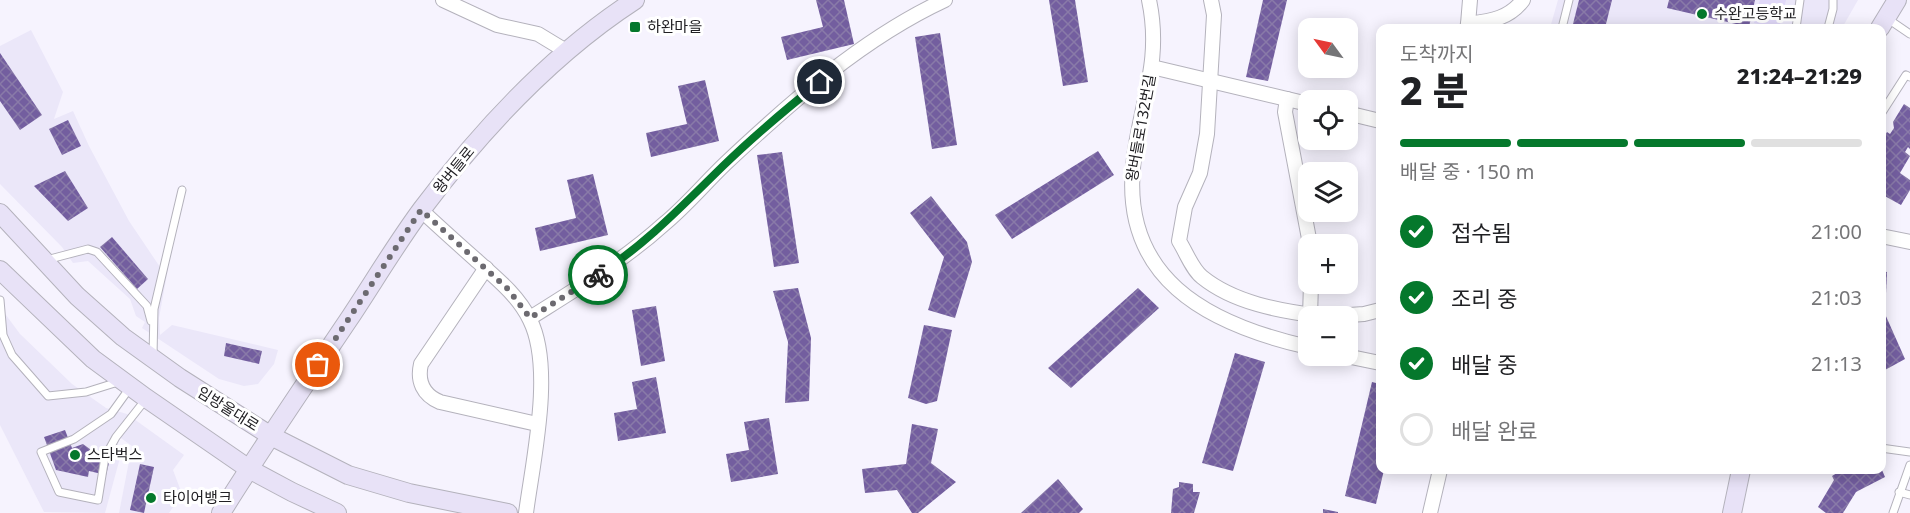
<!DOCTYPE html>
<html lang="ko">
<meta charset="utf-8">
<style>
body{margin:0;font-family:"Noto Sans","Noto Sans KR",sans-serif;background:#f2f2f2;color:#202124;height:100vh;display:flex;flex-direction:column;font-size:22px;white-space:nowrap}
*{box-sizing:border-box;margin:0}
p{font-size:20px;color:#757577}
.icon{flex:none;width:33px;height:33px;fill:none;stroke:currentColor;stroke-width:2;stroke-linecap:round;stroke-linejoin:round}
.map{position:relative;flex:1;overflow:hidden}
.sheet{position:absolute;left:1376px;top:24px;width:510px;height:450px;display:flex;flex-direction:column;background:#fff;border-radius:12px;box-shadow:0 3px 15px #0003}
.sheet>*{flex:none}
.needle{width:39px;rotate:303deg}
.fabs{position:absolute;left:1298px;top:18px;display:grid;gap:12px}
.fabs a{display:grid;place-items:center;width:60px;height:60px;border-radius:12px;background:#fff;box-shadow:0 3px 15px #0003;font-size:30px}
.pin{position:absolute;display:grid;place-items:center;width:51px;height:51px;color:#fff;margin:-26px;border:3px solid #fff;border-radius:50%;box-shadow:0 2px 6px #0007}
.courier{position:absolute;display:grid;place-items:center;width:60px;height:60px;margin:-30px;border:4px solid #05782c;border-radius:50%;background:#fff;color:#222;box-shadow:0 2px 8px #0007}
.summary em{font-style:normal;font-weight:800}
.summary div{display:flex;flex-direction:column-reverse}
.summary{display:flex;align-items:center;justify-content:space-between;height:102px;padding:0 24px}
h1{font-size:39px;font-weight:800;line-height:45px}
.bar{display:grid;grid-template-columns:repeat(4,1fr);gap:9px 6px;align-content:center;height:72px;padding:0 24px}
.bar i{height:8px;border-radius:4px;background:#e0e0e0}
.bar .on{background:#05782c}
.bar p{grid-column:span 4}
ol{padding:0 24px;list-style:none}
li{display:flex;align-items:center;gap:18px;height:66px}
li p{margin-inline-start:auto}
li .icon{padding:6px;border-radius:50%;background:#05782c;color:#fff;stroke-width:4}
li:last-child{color:#757577}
li i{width:33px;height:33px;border:3px solid #e0e0e0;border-radius:50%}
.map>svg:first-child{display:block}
.built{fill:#ebe7f9}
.garden{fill:#e0d8f8}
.building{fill:url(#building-cross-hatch)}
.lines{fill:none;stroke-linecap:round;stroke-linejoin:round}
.lane-casing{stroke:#b4b2bc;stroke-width:9}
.street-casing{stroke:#b4b2bc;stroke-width:16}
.secondary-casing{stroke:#b4b2bc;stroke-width:20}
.lane{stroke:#fff;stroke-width:7}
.street{stroke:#fff;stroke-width:14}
.secondary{stroke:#e8e2f7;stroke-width:18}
.done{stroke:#6c6a70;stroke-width:6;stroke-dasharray:0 10.8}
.route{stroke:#05782c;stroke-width:8}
.poi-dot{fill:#05782c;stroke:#fff;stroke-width:2}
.labels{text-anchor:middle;stroke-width:6;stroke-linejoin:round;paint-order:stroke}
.poi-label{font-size:15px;fill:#212024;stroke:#fff;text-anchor:start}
.street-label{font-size:15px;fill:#212024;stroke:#fff}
</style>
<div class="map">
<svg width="1910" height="513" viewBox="0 0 1910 513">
<defs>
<pattern id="building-cross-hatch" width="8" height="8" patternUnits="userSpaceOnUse" patternTransform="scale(1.5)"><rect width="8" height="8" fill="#735e9f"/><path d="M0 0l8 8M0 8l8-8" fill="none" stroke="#897aa8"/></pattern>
</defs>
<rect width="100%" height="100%" fill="#f6f3fe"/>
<g class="built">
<polygon points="1558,0 1858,0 1842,28 1550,28"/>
<polygon points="31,30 63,92 54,119 73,111 89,146 129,221 160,267 168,269 159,318 160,335 172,325 278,350 274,364 258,384 244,386 219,379 142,328 145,322 136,316 130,299 88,261 73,263 62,247 0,184 0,46"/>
<polygon points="0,307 20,334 72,384 106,408 127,414 184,455 173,470 182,494 169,513 119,513 132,446 114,433 121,454 105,513 44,512 0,425"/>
</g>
<polygon class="garden" points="1760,0 1786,0 1779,28 1754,23"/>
<g class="building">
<polygon points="816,0 844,0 854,44 787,60 781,37 823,27"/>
<polygon points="1049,0 1075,0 1088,82 1063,86"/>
<polygon points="1263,0 1287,0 1268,81 1246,77"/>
<polygon points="1579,0 1612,0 1605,28 1572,28"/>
<polygon points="1669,0 1755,0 1749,27 1667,8"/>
<polygon points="940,33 957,145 932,149 915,37"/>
<polygon points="0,53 42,115 20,130 0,101"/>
<polygon points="705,80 719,141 651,157 646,133 687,124 678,86"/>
<polygon points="1904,104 1910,108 1910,149 1908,147 1905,152 1910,156 1900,173 1910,180 1910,190 1901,205 1881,194 1881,142 1887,132 1890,134 1894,128 1893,122"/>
<polygon points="68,120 81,146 62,155 49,129"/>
<polygon points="1098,151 1114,175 1012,239 995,215"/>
<polygon points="782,152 799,263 774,267 757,155"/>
<polygon points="65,171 88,208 68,221 34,186"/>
<polygon points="593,174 608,235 540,251 535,228 576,218 567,180"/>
<polygon points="931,196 967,242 972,262 955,318 928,310 944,257 910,213"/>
<polygon points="112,237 148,279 137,289 100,247"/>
<polygon points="1881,271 1887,272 1886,293 1881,292"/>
<polygon points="798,288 811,338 809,401 785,403 788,342 773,291"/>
<polygon points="1138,288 1159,308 1071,388 1048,368"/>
<polygon points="1881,305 1905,359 1885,370 1883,367 1881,368"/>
<polygon points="656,306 665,361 641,366 632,310"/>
<polygon points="924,325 952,330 937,401 926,404 908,398"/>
<polygon points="226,343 262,351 259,364 224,356"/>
<polygon points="1235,353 1265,362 1233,471 1202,463"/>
<polygon points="656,377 666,433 618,441 614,413 637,409 632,382"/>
<polygon points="1372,382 1380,384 1380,470 1384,470 1376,504 1345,496"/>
<polygon points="769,418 778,474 731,482 726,454 749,450 744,422"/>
<polygon points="912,424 938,429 931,463 956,482 918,513 912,513 897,490 865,493 862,469 906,464"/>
<polygon points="65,430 72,448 83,444 109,463 106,475 89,471 88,477 56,470 44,437"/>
<polygon points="140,464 154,467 144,513 130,510"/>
<polygon points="1842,470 1846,472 1851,470 1882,470 1885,477 1856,492 1843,513 1826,513 1818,507 1834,480 1832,476"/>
<polygon points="1058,479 1083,509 1079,513 1021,513"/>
<polygon points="1179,482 1193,484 1193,492 1200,492 1194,513 1171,513 1173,489 1179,487"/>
<polygon points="1323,509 1338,512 1338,513 1323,513"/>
</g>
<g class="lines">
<defs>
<g id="lane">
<polyline points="1888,19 1910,34"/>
<polyline points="1562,28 1569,0"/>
<polyline points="1796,28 1800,0"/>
<polyline points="1828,28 1833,9 1833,0"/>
<polyline points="1881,114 1906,75 1910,77"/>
<polyline points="46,260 88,249 97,252 147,306 151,321"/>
<polyline points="0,300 3,335 12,355 48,396 86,392 118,382"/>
<polyline points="153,356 154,309 182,190"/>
<polyline points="129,389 111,414 74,439 41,452 59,492 98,500 105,457 116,437 146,399"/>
<polyline points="1881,448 1910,452"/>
<polyline points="1899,492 1910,495"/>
<polyline points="1893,513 1910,465"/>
</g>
<g id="street">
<polyline points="443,0 497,25 538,34 566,51"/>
<path d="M 1149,0 C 1162,61 1141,101 1134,158 C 1118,278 1207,324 1308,347"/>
<path d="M 1211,0 L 1214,15 L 1207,134 L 1200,173 L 1185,207 L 1179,241 C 1186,252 1192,269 1202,277 C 1234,303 1280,311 1320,316"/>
<polyline points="1468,24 1470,0"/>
<path d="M 1467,28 L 1468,24 C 1490,21 1509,19 1523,0"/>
<polyline points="1152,67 1308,104"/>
<polyline points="1287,99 1285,112 1310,244"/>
<polyline points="1347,113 1380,121"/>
<path d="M 421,210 C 439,227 457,243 475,259 C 495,277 518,295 530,320 C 554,368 533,460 526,513"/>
<polyline points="1881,236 1910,242"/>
<path d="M 486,268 L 421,364 C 417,381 423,395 440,402 L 537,424"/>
<polyline points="1310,316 1311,284"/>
<polyline points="1335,316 1364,314 1380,310"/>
<path d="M 530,318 C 576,289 623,261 664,224 C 686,206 705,183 726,163 C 791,102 863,38 945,0"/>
<polyline points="1346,356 1380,363"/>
<polyline points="1430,513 1440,470"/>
</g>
<g id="secondary">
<polyline points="1880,28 1897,0"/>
<polyline points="0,213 77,296 123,337 180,378 271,436 348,475 409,493 508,513"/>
<polyline points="0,270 93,359 146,398 249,469 292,492 337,513"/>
<path d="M 221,513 C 262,447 306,383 349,319 C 373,283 396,244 422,209 C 482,129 552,54 635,0"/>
<polyline points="1732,513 1741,470"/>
</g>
</defs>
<use href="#lane" class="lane-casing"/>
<use href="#street" class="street-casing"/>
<use href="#secondary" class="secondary-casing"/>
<use href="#lane" class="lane"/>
<use href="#street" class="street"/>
<use href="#secondary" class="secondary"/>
</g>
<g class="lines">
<polyline class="done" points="318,365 421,210 508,289 530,318 598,275"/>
<path class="route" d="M 598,275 C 646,244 682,206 723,166 C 754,136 786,109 820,82"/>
</g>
<g class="poi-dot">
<circle cx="1702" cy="14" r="6"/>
<rect x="629" y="21" width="12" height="12" rx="3"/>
<circle cx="75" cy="455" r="6"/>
<circle cx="151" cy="498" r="6"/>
</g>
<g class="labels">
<g class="poi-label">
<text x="1714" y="19">수완고등학교</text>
<text x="647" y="32">하완마을</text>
<text x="87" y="460">스타벅스</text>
<text x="163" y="503">타이어뱅크</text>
</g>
<g class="street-label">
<text transform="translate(1141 128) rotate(-80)" y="5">왕버들로132번길</text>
<text transform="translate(454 170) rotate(-51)" y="5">왕버들로</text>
<text transform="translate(228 409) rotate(32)" y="5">임방울대로</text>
</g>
</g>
</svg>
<div class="fabs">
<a><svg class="needle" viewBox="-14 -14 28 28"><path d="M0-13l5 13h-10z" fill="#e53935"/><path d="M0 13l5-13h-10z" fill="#757577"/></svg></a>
<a><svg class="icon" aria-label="locate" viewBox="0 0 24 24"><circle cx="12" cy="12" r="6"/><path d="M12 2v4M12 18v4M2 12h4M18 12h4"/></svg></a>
<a><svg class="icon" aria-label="layers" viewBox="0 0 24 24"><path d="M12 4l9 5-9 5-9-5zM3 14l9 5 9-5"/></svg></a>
<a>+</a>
<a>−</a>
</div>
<div class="pin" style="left:318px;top:365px;background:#ea580c"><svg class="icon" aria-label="bag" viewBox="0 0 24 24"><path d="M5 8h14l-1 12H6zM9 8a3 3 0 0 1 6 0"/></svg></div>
<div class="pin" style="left:820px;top:82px;background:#1f2937"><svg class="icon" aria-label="home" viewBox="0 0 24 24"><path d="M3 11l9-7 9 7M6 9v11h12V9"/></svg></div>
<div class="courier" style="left:598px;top:275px"><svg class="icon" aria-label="bike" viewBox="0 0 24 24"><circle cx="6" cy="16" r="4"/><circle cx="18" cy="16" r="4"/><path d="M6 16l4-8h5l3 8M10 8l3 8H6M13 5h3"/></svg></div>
<section class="sheet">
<div class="summary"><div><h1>2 분</h1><p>도착까지</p></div><em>21:24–21:29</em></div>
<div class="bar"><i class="on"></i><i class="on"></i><i class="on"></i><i></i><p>배달 중 · 150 m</p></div>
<ol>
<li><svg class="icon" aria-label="check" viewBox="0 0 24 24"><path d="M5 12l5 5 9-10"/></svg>접수됨<p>21:00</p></li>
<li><svg class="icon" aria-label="check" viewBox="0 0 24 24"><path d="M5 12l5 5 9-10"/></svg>조리 중<p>21:03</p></li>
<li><svg class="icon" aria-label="check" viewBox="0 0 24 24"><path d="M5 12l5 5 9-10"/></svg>배달 중<p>21:13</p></li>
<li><i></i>배달 완료</li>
</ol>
</section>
</div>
